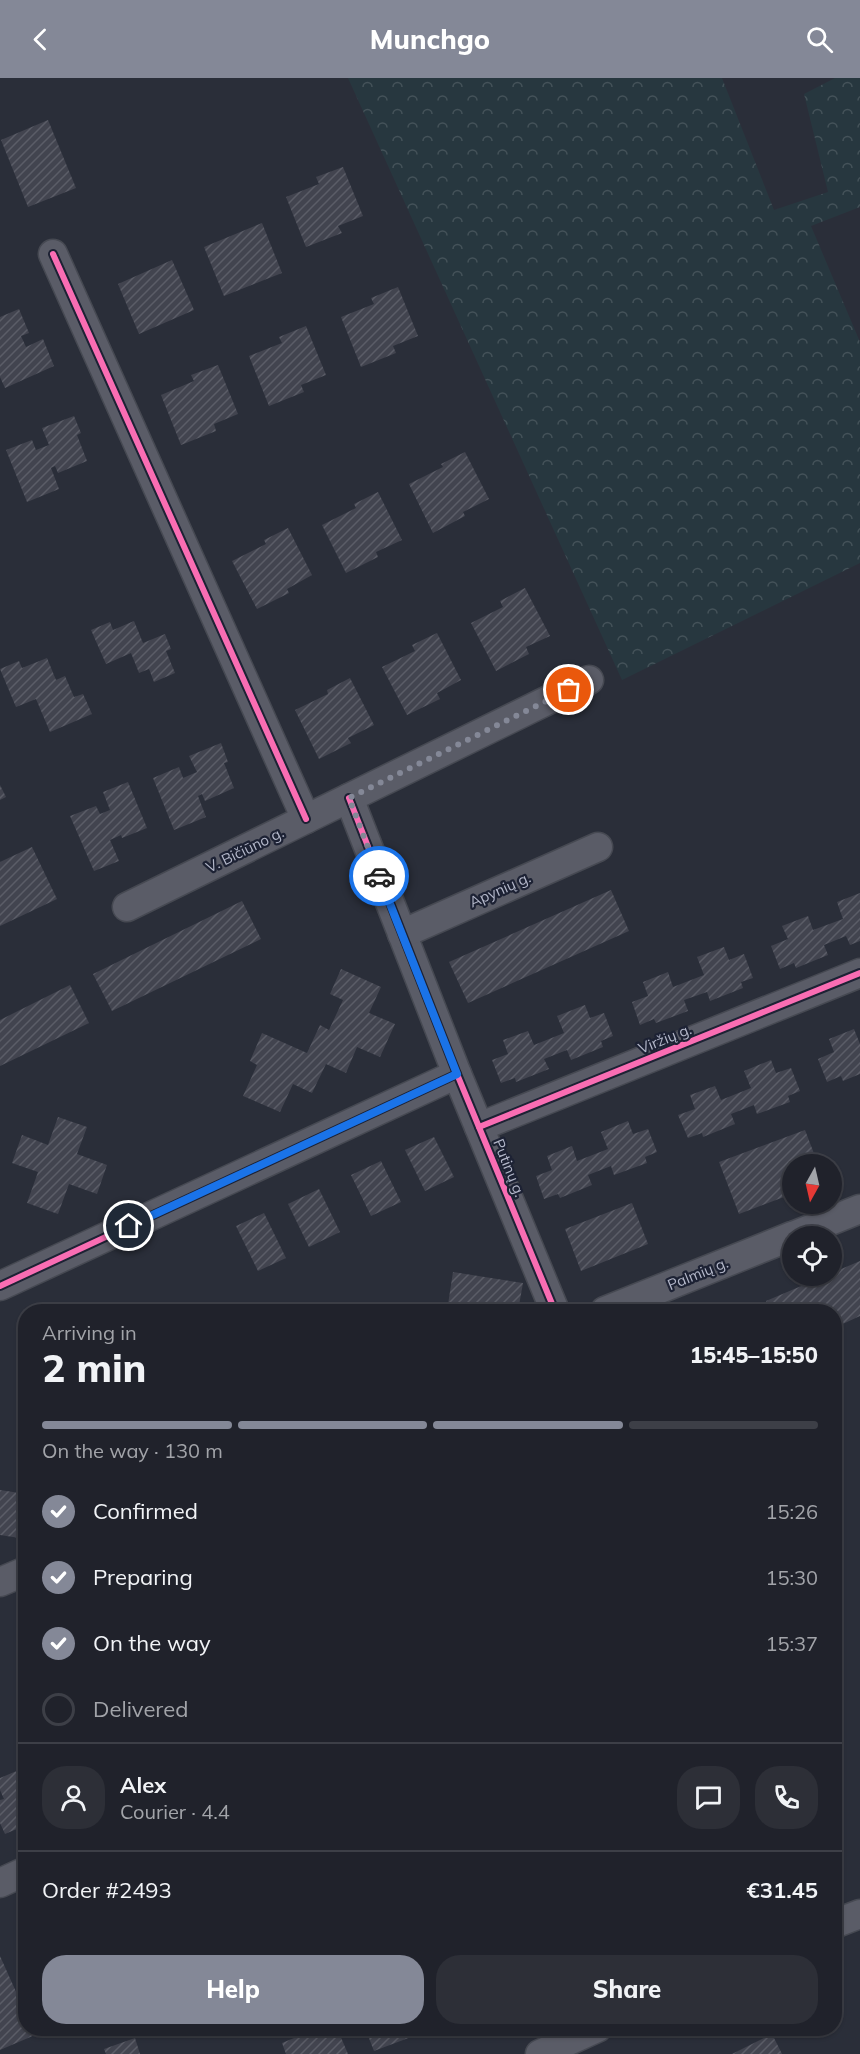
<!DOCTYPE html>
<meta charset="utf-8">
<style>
body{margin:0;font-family:Mulish,sans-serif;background:#2d2f37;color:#f1f3f6;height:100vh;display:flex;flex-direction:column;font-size:22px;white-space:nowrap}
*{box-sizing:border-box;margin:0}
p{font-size:20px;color:#a2a4a9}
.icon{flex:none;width:33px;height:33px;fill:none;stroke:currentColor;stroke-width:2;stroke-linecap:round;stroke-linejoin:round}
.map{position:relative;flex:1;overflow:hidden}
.sheet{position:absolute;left:18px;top:1226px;width:824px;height:732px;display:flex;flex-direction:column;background:#20222b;border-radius:24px;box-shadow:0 2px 4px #0004,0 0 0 2px #3d3f47}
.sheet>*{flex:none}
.needle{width:39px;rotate:188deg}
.buttons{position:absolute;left:782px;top:1076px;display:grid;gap:12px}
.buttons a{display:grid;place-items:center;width:60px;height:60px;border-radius:50%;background:#20222b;box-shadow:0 2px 4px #0004,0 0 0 2px #3d3f47;font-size:30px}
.pin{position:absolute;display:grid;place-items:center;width:51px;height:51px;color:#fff;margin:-26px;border:3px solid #fff;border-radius:50%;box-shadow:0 2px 6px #0007}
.courier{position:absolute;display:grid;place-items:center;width:60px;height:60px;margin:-30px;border:4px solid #1a73e8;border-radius:50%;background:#fff;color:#222;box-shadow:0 2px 8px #0007}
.headline em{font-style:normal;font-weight:800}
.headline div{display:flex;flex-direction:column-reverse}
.headline{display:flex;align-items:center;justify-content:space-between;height:102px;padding:0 24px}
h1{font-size:39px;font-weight:800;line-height:45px}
.bar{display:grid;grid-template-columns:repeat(4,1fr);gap:9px 6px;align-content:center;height:72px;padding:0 24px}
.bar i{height:8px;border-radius:4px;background:#3d3f47}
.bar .active{background:#848897}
.bar p{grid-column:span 4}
.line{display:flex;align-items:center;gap:15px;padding:0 24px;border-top:2px solid #3d3f47}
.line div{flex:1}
.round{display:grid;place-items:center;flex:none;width:63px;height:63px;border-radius:24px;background:#2d2f37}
ol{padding:0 24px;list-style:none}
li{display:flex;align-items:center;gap:18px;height:66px}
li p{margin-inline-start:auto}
li .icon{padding:6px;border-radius:50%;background:#848897;color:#fff;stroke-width:4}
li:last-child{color:#a2a4a9}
li i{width:33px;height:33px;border:3px solid #3d3f47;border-radius:50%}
.button{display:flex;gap:12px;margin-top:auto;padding:12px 24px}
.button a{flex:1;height:69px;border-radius:24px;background:#848897;color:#fff;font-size:24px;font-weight:800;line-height:69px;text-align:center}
.button a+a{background:#2d2f37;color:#f1f3f6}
header{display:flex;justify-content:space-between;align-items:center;height:78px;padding:0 24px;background:#848897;color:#fff;font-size:27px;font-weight:800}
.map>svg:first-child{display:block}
.forest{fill:url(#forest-crowns)}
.building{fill:url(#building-hatch)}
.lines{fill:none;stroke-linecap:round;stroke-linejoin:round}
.street-casing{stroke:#464952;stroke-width:31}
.street{stroke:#5a5c67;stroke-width:28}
.cycleway-casing{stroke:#1d2234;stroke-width:10}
.cycleway{stroke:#f96db3;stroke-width:6}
.done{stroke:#848897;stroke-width:6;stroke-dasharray:0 10.8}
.route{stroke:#1a73e8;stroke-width:8}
.labels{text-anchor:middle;stroke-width:4.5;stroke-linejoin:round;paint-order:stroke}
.street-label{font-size:15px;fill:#b4b8ca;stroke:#1d2234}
</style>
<header><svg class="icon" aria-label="back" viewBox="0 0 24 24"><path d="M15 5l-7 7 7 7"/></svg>Munchgo<svg class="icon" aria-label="search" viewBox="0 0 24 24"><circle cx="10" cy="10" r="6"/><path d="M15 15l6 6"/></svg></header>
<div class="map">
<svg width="860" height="1976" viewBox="0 0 860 1976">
<defs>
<pattern id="forest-crowns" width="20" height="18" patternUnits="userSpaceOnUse" patternTransform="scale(1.5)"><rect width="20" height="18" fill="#27373f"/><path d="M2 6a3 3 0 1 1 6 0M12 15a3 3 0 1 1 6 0" fill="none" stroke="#445259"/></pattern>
<pattern id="building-hatch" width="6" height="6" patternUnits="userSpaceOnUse" patternTransform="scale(1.5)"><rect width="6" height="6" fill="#42444f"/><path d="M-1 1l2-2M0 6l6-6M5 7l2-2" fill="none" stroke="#5b5d67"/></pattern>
</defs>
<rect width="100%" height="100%" fill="#2a2e39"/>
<polygon class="forest" points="348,0 722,0 774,132 828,114 804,16 835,0 860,0 860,129 811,148 860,264 860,485 622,602"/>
<g class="building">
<polygon points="48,42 76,110 28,129 1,62"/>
<polygon points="343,89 363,138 338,148 342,155 306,169 286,119 319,106 316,99"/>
<polygon points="262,145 282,195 224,218 204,169"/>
<polygon points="172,182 194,232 139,256 118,206"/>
<polygon points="398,209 418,258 393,268 396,275 361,289 341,239 374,226 371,220"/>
<polygon points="19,231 29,255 21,258 26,269 43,261 54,288 5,310 0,299 0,239"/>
<polygon points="306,248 326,297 301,307 304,314 269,328 249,278 282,265 279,259"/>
<polygon points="218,287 238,336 214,346 216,353 181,367 161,317 194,303 191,297"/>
<polygon points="74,338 81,355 77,357 87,383 58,395 55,388 51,390 59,411 27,424 6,372 32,362 36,372 49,367 42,350"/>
<polygon points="465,374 489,421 463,434 465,438 433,455 409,406 443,389 441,386"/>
<polygon points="378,414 402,462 376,474 378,479 346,495 322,447 356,430 354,426"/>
<polygon points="288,450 312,497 287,511 289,515 257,531 232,483 266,466 264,462"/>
<polygon points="525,510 550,558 526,569 529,576 496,593 471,545 503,529 500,523"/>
<polygon points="134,543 143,565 165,556 171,571 166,573 175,595 154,604 149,591 139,595 131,575 106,586 91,552 110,544 113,552"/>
<polygon points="437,555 461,602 437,615 440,621 407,637 382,589 415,573 412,567"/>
<polygon points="47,580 56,602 65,598 74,619 83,616 92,636 50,654 36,621 16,629 0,591 19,583 22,590"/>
<polygon points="350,600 374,647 348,660 351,665 319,681 295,632 328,616 327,612"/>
<polygon points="221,665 228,684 224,685 234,710 205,723 202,716 198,718 206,739 174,752 153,700 179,689 183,700 197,694 189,678"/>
<polygon points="128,704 147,750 122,760 121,757 110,762 119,783 94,793 70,738 96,728 100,736 110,732 103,714"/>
<polygon points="0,707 6,719 0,722"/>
<polygon points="32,769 57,821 0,848 0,784"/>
<polygon points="611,812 629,853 468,925 449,884"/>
<polygon points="860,815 860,863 850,867 846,858 824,867 828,877 796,890 794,885 780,891 771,868 788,861 782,848 808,838 813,852 843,841 837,824"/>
<polygon points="242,823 261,861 112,933 93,896"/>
<polygon points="724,869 729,882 744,876 753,900 741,904 743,910 710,923 707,914 684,922 688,933 656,945 654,941 640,947 632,924 648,918 643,904 668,894 673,909 704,897 697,879"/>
<polygon points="341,891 381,909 369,935 395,946 380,979 357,969 346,995 326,986 312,1015 293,1006 280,1034 243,1018 257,987 250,983 262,955 307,975 320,947 329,952 343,922 330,916"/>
<polygon points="70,907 89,945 0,988 0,942"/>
<polygon points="585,927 590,940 604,935 613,958 601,963 603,969 571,982 567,972 544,981 549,991 516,1004 515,1000 501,1005 492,982 508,976 503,962 528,953 534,967 564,955 557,938"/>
<polygon points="854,951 860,966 860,996 843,1003 841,998 827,1004 818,981 834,974 829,961"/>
<polygon points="771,982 776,995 791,990 800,1013 788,1018 790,1024 757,1036 754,1027 731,1036 735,1046 703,1059 702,1055 688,1060 678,1037 695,1031 690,1017 715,1008 721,1022 751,1010 744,993"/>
<polygon points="58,1039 87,1049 77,1076 107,1087 97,1116 69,1106 58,1136 27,1125 38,1094 12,1085 22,1057 48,1067"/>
<polygon points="628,1043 633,1056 648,1051 657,1074 645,1079 647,1085 614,1097 611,1088 588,1097 592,1107 560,1120 558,1116 544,1121 536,1098 552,1092 547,1078 572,1068 577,1083 608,1071 601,1054"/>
<polygon points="805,1052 818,1086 792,1086 792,1116 739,1136 719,1084"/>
<polygon points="434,1059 454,1099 425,1113 405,1072"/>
<polygon points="381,1083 401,1124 371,1138 351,1097"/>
<polygon points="319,1111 340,1154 309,1169 288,1126"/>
<polygon points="632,1125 648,1166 581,1193 565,1151"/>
<polygon points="264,1135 286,1180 258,1193 236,1148"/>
<polygon points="860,1183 860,1238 834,1250 834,1233 770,1233 766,1223"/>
<polygon points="453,1194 523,1205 518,1233 447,1233"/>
<polygon points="384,1225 429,1232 429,1233 383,1233"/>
<polygon points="70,1227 86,1233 68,1233"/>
<polygon points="0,1412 26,1416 26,1461 0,1457"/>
<polygon points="834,1640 842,1659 834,1662"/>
<polygon points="26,1689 26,1747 5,1756 0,1745 0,1722 4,1721 0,1712 0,1700"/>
<polygon points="0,1878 26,1936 26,1950 31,1950 35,1957 0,1972"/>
<polygon points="318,1950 337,1950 348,1976 286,1976 282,1965"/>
<polygon points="365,1950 426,1950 427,1953 374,1973"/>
<polygon points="772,1956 782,1976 732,1976"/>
<polygon points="135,1960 140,1976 106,1976 104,1971"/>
</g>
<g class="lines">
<defs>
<g id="street">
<polyline points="53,176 306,741"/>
<polyline points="349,720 457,996 555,1233"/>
<polyline points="127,829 589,602"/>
<polyline points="402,856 598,769"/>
<polyline points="479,1049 860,895"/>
<polyline points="793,1158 860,1131"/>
<polyline points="0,1208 457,996"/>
<polyline points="605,1233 792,1158"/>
<polyline points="0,1504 26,1493"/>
<polyline points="0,1805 26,1793"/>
<polyline points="834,1846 860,1836"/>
<polyline points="540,1976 597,1950"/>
</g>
</defs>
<use href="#street" class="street-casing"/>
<use href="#street" class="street"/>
<defs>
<g id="cycleway">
<polyline points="53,176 306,741"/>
<polyline points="349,720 457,996 555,1233"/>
<polyline points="479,1049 860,895"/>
<polyline points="0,1208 457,996"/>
</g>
</defs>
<use href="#cycleway" class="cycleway-casing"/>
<use href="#cycleway" class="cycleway"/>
</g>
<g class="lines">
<polyline class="done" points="379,798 349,720 569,612"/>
<polyline class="route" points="129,1148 457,996 379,798"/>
</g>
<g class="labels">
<g class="street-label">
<text transform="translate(245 772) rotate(-26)" y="5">V. Bičiūno g.</text>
<text transform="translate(500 812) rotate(-24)" y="5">Apynių g.</text>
<text transform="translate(665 961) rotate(-22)" y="5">Viržių g.</text>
<text transform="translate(509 1090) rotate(68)" y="5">Putinų g.</text>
<text transform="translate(698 1196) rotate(-22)" y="5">Palmių g.</text>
</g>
</g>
</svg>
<div class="buttons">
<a><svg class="needle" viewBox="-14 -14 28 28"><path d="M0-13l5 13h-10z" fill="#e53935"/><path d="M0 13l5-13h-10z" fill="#a2a4a9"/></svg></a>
<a><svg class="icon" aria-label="locate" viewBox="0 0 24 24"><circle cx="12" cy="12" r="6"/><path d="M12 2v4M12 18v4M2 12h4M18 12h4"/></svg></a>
</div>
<div class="pin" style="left:569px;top:612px;background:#ea580c"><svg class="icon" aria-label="bag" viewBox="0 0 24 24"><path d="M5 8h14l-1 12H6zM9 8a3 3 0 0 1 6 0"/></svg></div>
<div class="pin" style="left:129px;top:1148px;background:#1f2937"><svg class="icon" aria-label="home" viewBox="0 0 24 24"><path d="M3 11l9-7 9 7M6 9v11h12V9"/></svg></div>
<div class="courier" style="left:379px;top:798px"><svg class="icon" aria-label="car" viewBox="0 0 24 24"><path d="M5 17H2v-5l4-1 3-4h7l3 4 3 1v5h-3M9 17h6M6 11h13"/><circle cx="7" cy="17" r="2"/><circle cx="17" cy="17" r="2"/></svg></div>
<section class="sheet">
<div class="headline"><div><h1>2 min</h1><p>Arriving in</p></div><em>15:45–15:50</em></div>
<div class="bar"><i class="active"></i><i class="active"></i><i class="active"></i><i></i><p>On the way · 130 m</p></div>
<ol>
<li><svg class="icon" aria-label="check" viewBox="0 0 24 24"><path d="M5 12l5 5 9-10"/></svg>Confirmed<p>15:26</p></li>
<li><svg class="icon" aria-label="check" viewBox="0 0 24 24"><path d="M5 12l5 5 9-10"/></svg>Preparing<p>15:30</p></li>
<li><svg class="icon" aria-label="check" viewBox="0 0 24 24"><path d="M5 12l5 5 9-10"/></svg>On the way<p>15:37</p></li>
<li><i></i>Delivered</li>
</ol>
<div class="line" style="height:108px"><a class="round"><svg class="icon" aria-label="person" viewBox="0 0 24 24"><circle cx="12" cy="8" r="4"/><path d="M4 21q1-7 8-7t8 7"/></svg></a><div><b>Alex</b><p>Courier · 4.4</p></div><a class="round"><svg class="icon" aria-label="chat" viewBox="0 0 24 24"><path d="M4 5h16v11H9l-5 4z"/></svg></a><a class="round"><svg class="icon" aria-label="phone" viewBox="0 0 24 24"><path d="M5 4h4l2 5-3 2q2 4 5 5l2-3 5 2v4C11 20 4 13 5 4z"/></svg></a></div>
<div class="line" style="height:78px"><div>Order #2493</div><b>€31.45</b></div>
<div class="button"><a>Help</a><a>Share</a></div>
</section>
</div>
